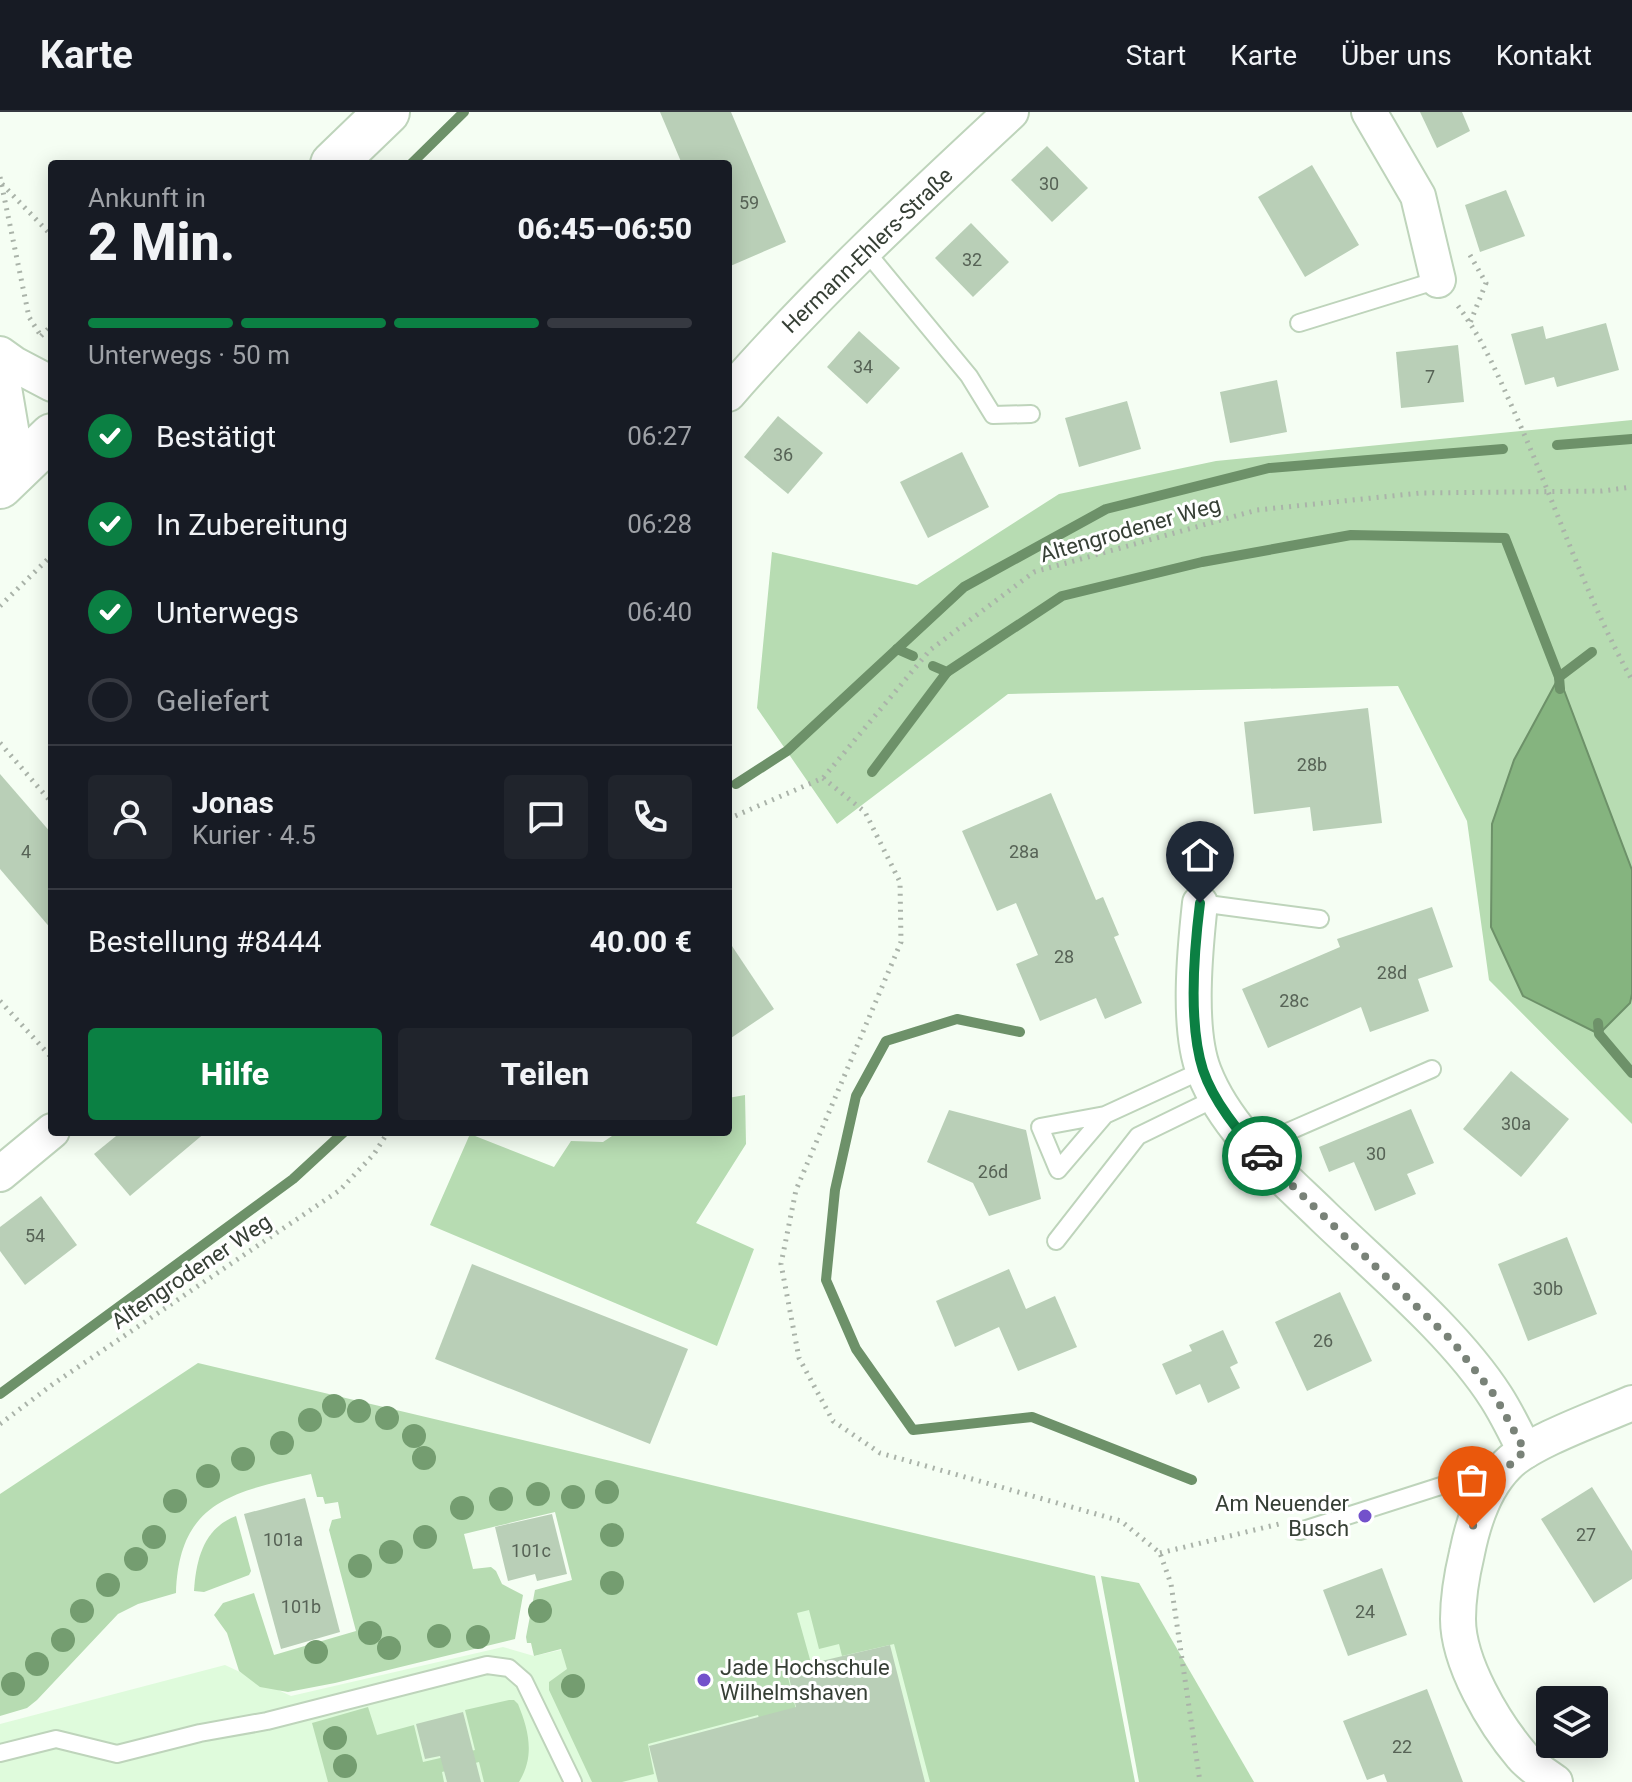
<!DOCTYPE html>
<html lang="de">
<meta charset="utf-8">
<style>
body{margin:0;font-family:Roboto,sans-serif;background:#20242c;color:#f1f3f6;height:100vh;display:flex;flex-direction:column;font-size:30px;white-space:nowrap}
*{box-sizing:border-box;margin:0}
p{font-size:26px;color:#9ea1a6}
.icon{flex:none;width:44px;height:44px;fill:none;stroke:currentColor;stroke-width:2;stroke-linecap:round;stroke-linejoin:round}
.map{position:relative;flex:1;overflow:hidden}
.panel{position:absolute;left:48px;top:48px;width:684px;height:976px;display:flex;flex-direction:column;background:#171b24;border-radius:8px;box-shadow:0 4px 20px #0003}
.panel>*{flex:none}
.tools{position:absolute;left:1536px;top:1574px;display:grid;gap:16px}
.tools a{display:grid;place-items:center;width:72px;height:72px;border-radius:8px;background:#171b24;box-shadow:0 4px 20px #0003;font-size:40px}
.pin{position:absolute;display:grid;place-items:center;width:68px;height:68px;color:#fff;margin:-82px -34px;border-radius:50% 50% 50% 0;rotate:-45deg;box-shadow:0 0 8px #0007}
.pin .icon{rotate:45deg}
.courier{position:absolute;display:grid;place-items:center;width:80px;height:80px;margin:-40px;border:6px solid #0b8043;border-radius:50%;background:#fff;color:#222;box-shadow:0 2px 10px #0007}
.summary em{font-style:normal;font-weight:800}
.summary div{display:flex;flex-direction:column-reverse}
.summary{display:flex;align-items:center;justify-content:space-between;height:136px;padding:0 40px}
h1{font-size:52px;font-weight:800;line-height:60px}
.bar{display:grid;grid-template-columns:repeat(4,1fr);gap:12px 8px;align-content:center;height:96px;padding:0 40px}
.bar i{height:10px;border-radius:6px;background:#363941}
.bar .selected{background:#0b8043}
.bar p{grid-column:span 4}
.line{display:flex;align-items:center;gap:20px;padding:0 40px;border-top:2px solid #363941}
.line div{flex:1}
.round{display:grid;place-items:center;flex:none;width:84px;height:84px;border-radius:8px;background:#20242c}
ol{padding:0 40px;list-style:none}
li{display:flex;align-items:center;gap:24px;height:88px}
li p{margin-inline-start:auto}
li .icon{padding:8px;border-radius:50%;background:#0b8043;color:#fff;stroke-width:4}
li:last-child{color:#9ea1a6}
li i{width:44px;height:44px;border:4px solid #363941;border-radius:50%}
.button{display:flex;gap:16px;margin-top:auto;padding:16px 40px}
.button a{flex:1;height:92px;border-radius:8px;background:#0b8043;color:#fff;font-size:32px;font-weight:800;line-height:92px;text-align:center}
.button a+a{background:#20242c;color:#f1f3f6}
header{display:flex;align-items:center;gap:48px;box-sizing:border-box;height:112px;padding:0 40px;background:#171b24;border-bottom:2px solid #363941}
header strong{font-size:38px}
nav{display:flex;gap:44px;margin-inline-start:auto;font-size:28px}
.map>svg:first-child{display:block}
.built{fill:#dffbdc}
.green{fill:#b7dcb2}
.water{fill:#85b47f;stroke:#6d9169;stroke-width:2}
.lines{fill:none;stroke-linecap:round;stroke-linejoin:round}
.stream{stroke:#6d9169;stroke-width:10}
.building{fill:#b9cfb7}
.lane-casing{stroke:#bed4bb;stroke-width:20}
.street-casing{stroke:#bed4bb;stroke-width:38}
.secondary-casing{stroke:#bed4bb;stroke-width:48}
.path{stroke:#aab3a9;stroke-width:5;stroke-dasharray:2 6;stroke-linecap:butt}
.lane{stroke:#fff;stroke-width:16}
.street{stroke:#fff;stroke-width:34}
.secondary{stroke:#fff;stroke-width:44}
.tree{fill:#749d70}
.done{stroke:#798278;stroke-width:8;stroke-dasharray:0 14.4}
.route{stroke:#0b8043;stroke-width:10}
.poi-dot{fill:#7351cb;stroke:#fff;stroke-width:3}
.labels{text-anchor:middle;stroke-width:6;stroke-linejoin:round;paint-order:stroke}
.number-label{font-size:18px;fill:#576356}
.street-label{font-size:22px;fill:#363f35;stroke:#fff}
.poi-label{font-size:22px;fill:#363f35;stroke:#fff;text-anchor:end}
</style>
<header>
<strong>Karte</strong>
<nav><a>Start</a><a>Karte</a><a>Über uns</a><a>Kontakt</a></nav>
</header>
<div class="map">
<svg width="1632" height="1670" viewBox="0 0 1632 1670">
<rect width="100%" height="100%" fill="#f5fef3"/>
<polygon class="built" points="945,1451 1069,1670 0,1670 0,1612 225,1553 291,1584 503,1535 534,1544"/>
<g class="green">
<polygon points="1632,308 1632,1012 1489,868 1467,709 1398,574 1008,582 837,712 757,596 772,440 917,473 1059,382 1216,349"/>
<polygon points="745,983 746,1032 696,1111 754,1137 717,1234 430,1113 470,1022 554,1055 571,1029 603,1030 618,1020 728,1020 728,986"/>
<path d="M 198,1251 L 1095,1464 L 1135,1670 L 930,1670 L 894,1532 L 842,1544 L 839,1532 L 819,1537 L 809,1498 L 797,1501 L 811,1551 L 786,1557 L 799,1610 L 763,1619 L 758,1603 L 648,1632 L 654,1662 L 622,1670 L 592,1670 L 549,1578 L 549,1570 L 567,1557 L 561,1537 L 534,1544 L 531,1531 L 527,1531 L 526,1525 L 535,1478 L 572,1468 L 555,1400 L 464,1422 L 473,1457 L 491,1455 L 496,1459 L 502,1472 L 523,1483 L 515,1527 L 335,1571 L 288,1580 L 260,1575 L 239,1559 L 227,1521 L 214,1503 L 223,1491 L 254,1481 L 274,1543 L 356,1519 L 329,1418 L 332,1408 L 341,1406 L 338,1390 L 325,1392 L 323,1385 L 317,1385 L 311,1362 C 234,1380 179,1388 176,1481 L 138,1492 L 118,1502 L 37,1588 L 27,1596 L 0,1604 L 0,1382 Z"/>
<path d="M 236,1404 L 251,1459 L 249,1463 L 204,1480 L 194,1479 C 196,1447 204,1416 236,1404 Z"/>
<polygon points="1101,1464 1139,1471 1254,1670 1139,1670"/>
<path d="M 509,1588 L 514,1588 L 518,1592 C 529,1619 535,1644 519,1670 L 484,1670 L 479,1650 L 442,1660 L 444,1670 L 328,1670 L 312,1611 L 368,1595 L 377,1623 L 414,1613 L 423,1650 L 475,1638 L 465,1598 Z"/>
</g>
<polygon class="water" points="1559,565 1632,758 1632,882 1630,891 1599,922 1523,884 1491,815 1492,712 1514,648"/>
<g class="lines">
<g class="stream">
<polyline points="411,52 464,0"/>
<polyline points="1557,333 1632,327"/>
<polyline points="897,537 913,544"/>
<polyline points="933,554 947,560 1062,484 1202,450 1351,423 1505,426 1559,565 1560,577"/>
<polyline points="1559,565 1592,540"/>
<polyline points="872,660 947,560"/>
<polyline points="736,672 787,639 964,475 1106,397 1269,356 1503,337"/>
<polyline points="1598,911 1599,922 1632,961"/>
<polyline points="1020,920 957,907 886,929 856,984 835,1078 826,1168 856,1237 913,1318 1032,1305 1192,1368"/>
<polyline points="0,1282 293,1067 344,1020"/>
</g>
</g>
<g class="building">
<polygon points="660,0 731,0 786,130 728,155 728,52 682,52"/>
<polygon points="1420,0 1462,0 1470,19 1437,36"/>
<polygon points="1047,34 1088,76 1052,110 1011,68"/>
<polygon points="1312,53 1359,133 1305,165 1258,85"/>
<polygon points="1506,78 1525,124 1480,140 1465,93"/>
<polygon points="971,111 1009,150 973,185 935,146"/>
<polygon points="1606,211 1619,258 1557,275 1554,265 1525,273 1511,222 1543,214 1546,227"/>
<polygon points="859,219 900,256 867,292 827,255"/>
<polygon points="1458,233 1464,290 1401,296 1396,240"/>
<polygon points="1277,268 1287,320 1230,331 1220,280"/>
<polygon points="1127,289 1141,337 1079,355 1065,306"/>
<polygon points="778,304 823,341 788,382 744,345"/>
<polygon points="962,340 989,395 928,426 900,370"/>
<polygon points="1368,596 1382,711 1313,719 1310,695 1254,702 1244,610"/>
<polygon points="0,662 52,722 52,818 0,757"/>
<polygon points="1051,681 1096,788 1103,785 1119,823 1114,825 1142,891 1105,907 1096,886 1040,909 1016,852 1038,843 1016,791 997,799 962,719"/>
<polygon points="1432,795 1453,855 1418,867 1429,899 1370,920 1361,895 1268,936 1242,877 1340,835 1337,827"/>
<polygon points="728,828 774,897 728,928"/>
<polygon points="1511,959 1569,1007 1521,1065 1463,1017"/>
<polygon points="1411,997 1434,1051 1407,1062 1416,1082 1375,1099 1354,1050 1329,1060 1319,1035"/>
<polygon points="949,998 1026,1018 1041,1087 989,1104 973,1071 927,1050"/>
<polygon points="121,1020 206,1020 130,1084 94,1042"/>
<polygon points="41,1084 77,1133 25,1173 0,1139 0,1115"/>
<polygon points="1567,1125 1597,1202 1528,1229 1498,1152"/>
<polygon points="472,1152 688,1237 650,1332 435,1247"/>
<polygon points="1009,1157 1026,1197 1055,1184 1077,1235 1018,1259 999,1215 955,1235 936,1189"/>
<polygon points="1340,1180 1372,1249 1307,1279 1275,1210"/>
<polygon points="1223,1218 1238,1251 1230,1255 1240,1276 1208,1291 1200,1272 1176,1283 1162,1252 1192,1239 1189,1233"/>
<polygon points="1592,1375 1632,1439 1632,1467 1594,1491 1541,1407"/>
<polygon points="305,1386 340,1520 281,1537 244,1402"/>
<polygon points="552,1402 567,1462 537,1469 535,1462 508,1469 495,1415"/>
<polygon points="1382,1456 1407,1523 1348,1544 1323,1478"/>
<polygon points="890,1533 925,1670 658,1670 649,1634 796,1595 787,1557"/>
<polygon points="1427,1577 1463,1670 1387,1670 1384,1662 1367,1668 1343,1609"/>
<polygon points="463,1600 481,1670 447,1670 440,1644 425,1647 416,1612"/>
</g>
<g class="lines">
<defs>
<g id="lane">
<polyline points="864,137 969,264 993,303 1031,302"/>
<polyline points="1299,211 1438,168"/>
<polyline points="1200,791 1320,807"/>
<polyline points="1105,1003 1040,1015 1058,1058 1105,1003 1203,958"/>
<polyline points="1253,1035 1432,957"/>
<polyline points="1056,1129 1138,1024 1216,986"/>
<polyline points="1300,1419 1497,1356"/>
<polyline points="0,1641 56,1627 117,1642 200,1621 267,1609 487,1553 509,1556 524,1569 573,1670"/>
</g>
<g id="street">
<polyline points="1369,0 1418,84 1438,168"/>
<polyline points="0,242 14,252 52,272"/>
<polyline points="0,252 18,358"/>
<path d="M 728,282 C 816,181 913,91 1011,0"/>
<path d="M 1200,791 C 1195,837 1187,917 1204,960 C 1227,1019 1280,1062 1324,1105 C 1379,1158 1455,1221 1496,1285 C 1507,1302 1516,1321 1525,1339"/>
<polyline points="0,1062 52,1019"/>
<path d="M 1555,1670 C 1544,1662 1530,1654 1522,1644 C 1494,1611 1458,1551 1458,1507 C 1458,1485 1462,1462 1467,1441 C 1473,1411 1484,1376 1507,1353 C 1529,1330 1600,1305 1632,1291"/>
</g>
<g id="secondary">
<polyline points="333,52 387,0"/>
<polyline points="0,374 52,324"/>
</g>
</defs>
<use href="#lane" class="lane-casing"/>
<use href="#street" class="street-casing"/>
<use href="#secondary" class="secondary-casing"/>
<g class="path">
<polyline points="0,65 29,205 41,224"/>
<polyline points="2,72 52,124"/>
<polyline points="1470,143 1486,171 1470,211"/>
<path d="M 1458,194 C 1482,226 1497,261 1513,297 C 1554,387 1584,482 1632,568"/>
<polyline points="41,224 52,213"/>
<polyline points="0,494 52,443"/>
<polyline points="0,631 52,691"/>
<polyline points="823,666 865,700 900,770 901,830 796,1078 781,1152 799,1246 833,1309 880,1341 1121,1409 1160,1441 1171,1472 1200,1670"/>
<polyline points="728,707 823,666 930,538 1034,460 1257,398 1420,381 1602,379 1632,375"/>
<polyline points="0,889 52,946"/>
<polyline points="0,1312 53,1272 340,1078 374,1042 388,1020"/>
<polyline points="1160,1441 1279,1412"/>
</g>
<use href="#lane" class="lane"/>
<use href="#street" class="street"/>
<use href="#secondary" class="secondary"/>
</g>
<g class="tree">
<circle cx="334" cy="1294" r="12"/>
<circle cx="359" cy="1299" r="12"/>
<circle cx="387" cy="1306" r="12"/>
<circle cx="310" cy="1308" r="12"/>
<circle cx="414" cy="1324" r="12"/>
<circle cx="282" cy="1331" r="12"/>
<circle cx="424" cy="1346" r="12"/>
<circle cx="243" cy="1347" r="12"/>
<circle cx="208" cy="1364" r="12"/>
<circle cx="607" cy="1380" r="12"/>
<circle cx="538" cy="1382" r="12"/>
<circle cx="573" cy="1385" r="12"/>
<circle cx="501" cy="1387" r="12"/>
<circle cx="175" cy="1389" r="12"/>
<circle cx="462" cy="1396" r="12"/>
<circle cx="612" cy="1423" r="12"/>
<circle cx="154" cy="1425" r="12"/>
<circle cx="425" cy="1425" r="12"/>
<circle cx="391" cy="1440" r="12"/>
<circle cx="136" cy="1447" r="12"/>
<circle cx="360" cy="1454" r="12"/>
<circle cx="612" cy="1471" r="12"/>
<circle cx="108" cy="1473" r="12"/>
<circle cx="82" cy="1499" r="12"/>
<circle cx="540" cy="1499" r="12"/>
<circle cx="370" cy="1521" r="12"/>
<circle cx="439" cy="1524" r="12"/>
<circle cx="478" cy="1525" r="12"/>
<circle cx="63" cy="1528" r="12"/>
<circle cx="389" cy="1536" r="12"/>
<circle cx="316" cy="1540" r="12"/>
<circle cx="37" cy="1552" r="12"/>
<circle cx="13" cy="1572" r="12"/>
<circle cx="573" cy="1574" r="12"/>
<circle cx="335" cy="1626" r="12"/>
<circle cx="345" cy="1654" r="12"/>
</g>
<g class="lines">
<path class="done" d="M 1262,1044 L 1453,1230 L 1495,1284 L 1525,1339 C 1498,1360 1486,1385 1472,1416"/>
<path class="route" d="M 1200,791 C 1194,839 1188,911 1203,958 C 1213,988 1239,1022 1262,1044"/>
</g>
<g class="poi-dot">
<circle cx="1365" cy="1404" r="8"/>
<circle cx="704" cy="1568" r="8"/>
</g>
<g class="labels">
<g class="number-label">
<text x="1049" y="78">30</text>
<text x="749" y="97">59</text>
<text x="972" y="154">32</text>
<text x="863" y="261">34</text>
<text x="1430" y="271">7</text>
<text x="783" y="349">36</text>
<text x="1312" y="659">28b</text>
<text x="26" y="746">4</text>
<text x="1024" y="746">28a</text>
<text x="1064" y="851">28</text>
<text x="1392" y="867">28d</text>
<text x="1294" y="895">28c</text>
<text x="1516" y="1018">30a</text>
<text x="1376" y="1048">30</text>
<text x="993" y="1066">26d</text>
<text x="35" y="1130">54</text>
<text x="1548" y="1183">30b</text>
<text x="1323" y="1235">26</text>
<text x="1586" y="1429">27</text>
<text x="283" y="1434">101a</text>
<text x="531" y="1445">101c</text>
<text x="301" y="1501">101b</text>
<text x="1365" y="1506">24</text>
<text x="1402" y="1641">22</text>
</g>
<g class="street-label">
<text transform="translate(867 138) rotate(-44)" y="8">Hermann-Ehlers-Straße</text>
<text transform="translate(1130 417) rotate(-16)" y="8">Altengrodener Weg</text>
<text transform="translate(191 1159) rotate(-34)" y="8">Altengrodener Weg</text>
</g>
<g class="poi-label">
<text x="1349" y="1399">Am Neuender<tspan x="1349" dy="25">Busch</tspan></text>
<text x="720" y="1563" text-anchor="start">Jade Hochschule<tspan x="720" dy="25">Wilhelmshaven</tspan></text>
</g>
</g>
</svg>
<div class="tools">
<a><svg class="icon" aria-label="layers" viewBox="0 0 24 24"><path d="M12 4l9 5-9 5-9-5zM3 14l9 5 9-5"/></svg></a>
</div>
<div class="pin" style="left:1472px;top:1416px;background:#ea580c"><svg class="icon" aria-label="bag" viewBox="0 0 24 24"><path d="M5 8h14l-1 12H6zM9 8a3 3 0 0 1 6 0"/></svg></div>
<div class="pin" style="left:1200px;top:791px;background:#1f2937"><svg class="icon" aria-label="home" viewBox="0 0 24 24"><path d="M3 11l9-7 9 7M6 9v11h12V9"/></svg></div>
<div class="courier" style="left:1262px;top:1044px"><svg class="icon" aria-label="car" viewBox="0 0 24 24"><path d="M5 17H2v-5l4-1 3-4h7l3 4 3 1v5h-3M9 17h6M6 11h13"/><circle cx="7" cy="17" r="2"/><circle cx="17" cy="17" r="2"/></svg></div>
<section class="panel">
<div class="summary"><div><h1>2 Min.</h1><p>Ankunft in</p></div><em>06:45–06:50</em></div>
<div class="bar"><i class="selected"></i><i class="selected"></i><i class="selected"></i><i></i><p>Unterwegs · 50 m</p></div>
<ol>
<li><svg class="icon" aria-label="check" viewBox="0 0 24 24"><path d="M5 12l5 5 9-10"/></svg>Bestätigt<p>06:27</p></li>
<li><svg class="icon" aria-label="check" viewBox="0 0 24 24"><path d="M5 12l5 5 9-10"/></svg>In Zubereitung<p>06:28</p></li>
<li><svg class="icon" aria-label="check" viewBox="0 0 24 24"><path d="M5 12l5 5 9-10"/></svg>Unterwegs<p>06:40</p></li>
<li><i></i>Geliefert</li>
</ol>
<div class="line" style="height:144px"><a class="round"><svg class="icon" aria-label="person" viewBox="0 0 24 24"><circle cx="12" cy="8" r="4"/><path d="M4 21q1-7 8-7t8 7"/></svg></a><div><b>Jonas</b><p>Kurier · 4.5</p></div><a class="round"><svg class="icon" aria-label="chat" viewBox="0 0 24 24"><path d="M4 5h16v11H9l-5 4z"/></svg></a><a class="round"><svg class="icon" aria-label="phone" viewBox="0 0 24 24"><path d="M5 4h4l2 5-3 2q2 4 5 5l2-3 5 2v4C11 20 4 13 5 4z"/></svg></a></div>
<div class="line" style="height:104px"><div>Bestellung #8444</div><b>40.00 €</b></div>
<div class="button"><a>Hilfe</a><a>Teilen</a></div>
</section>
</div>
